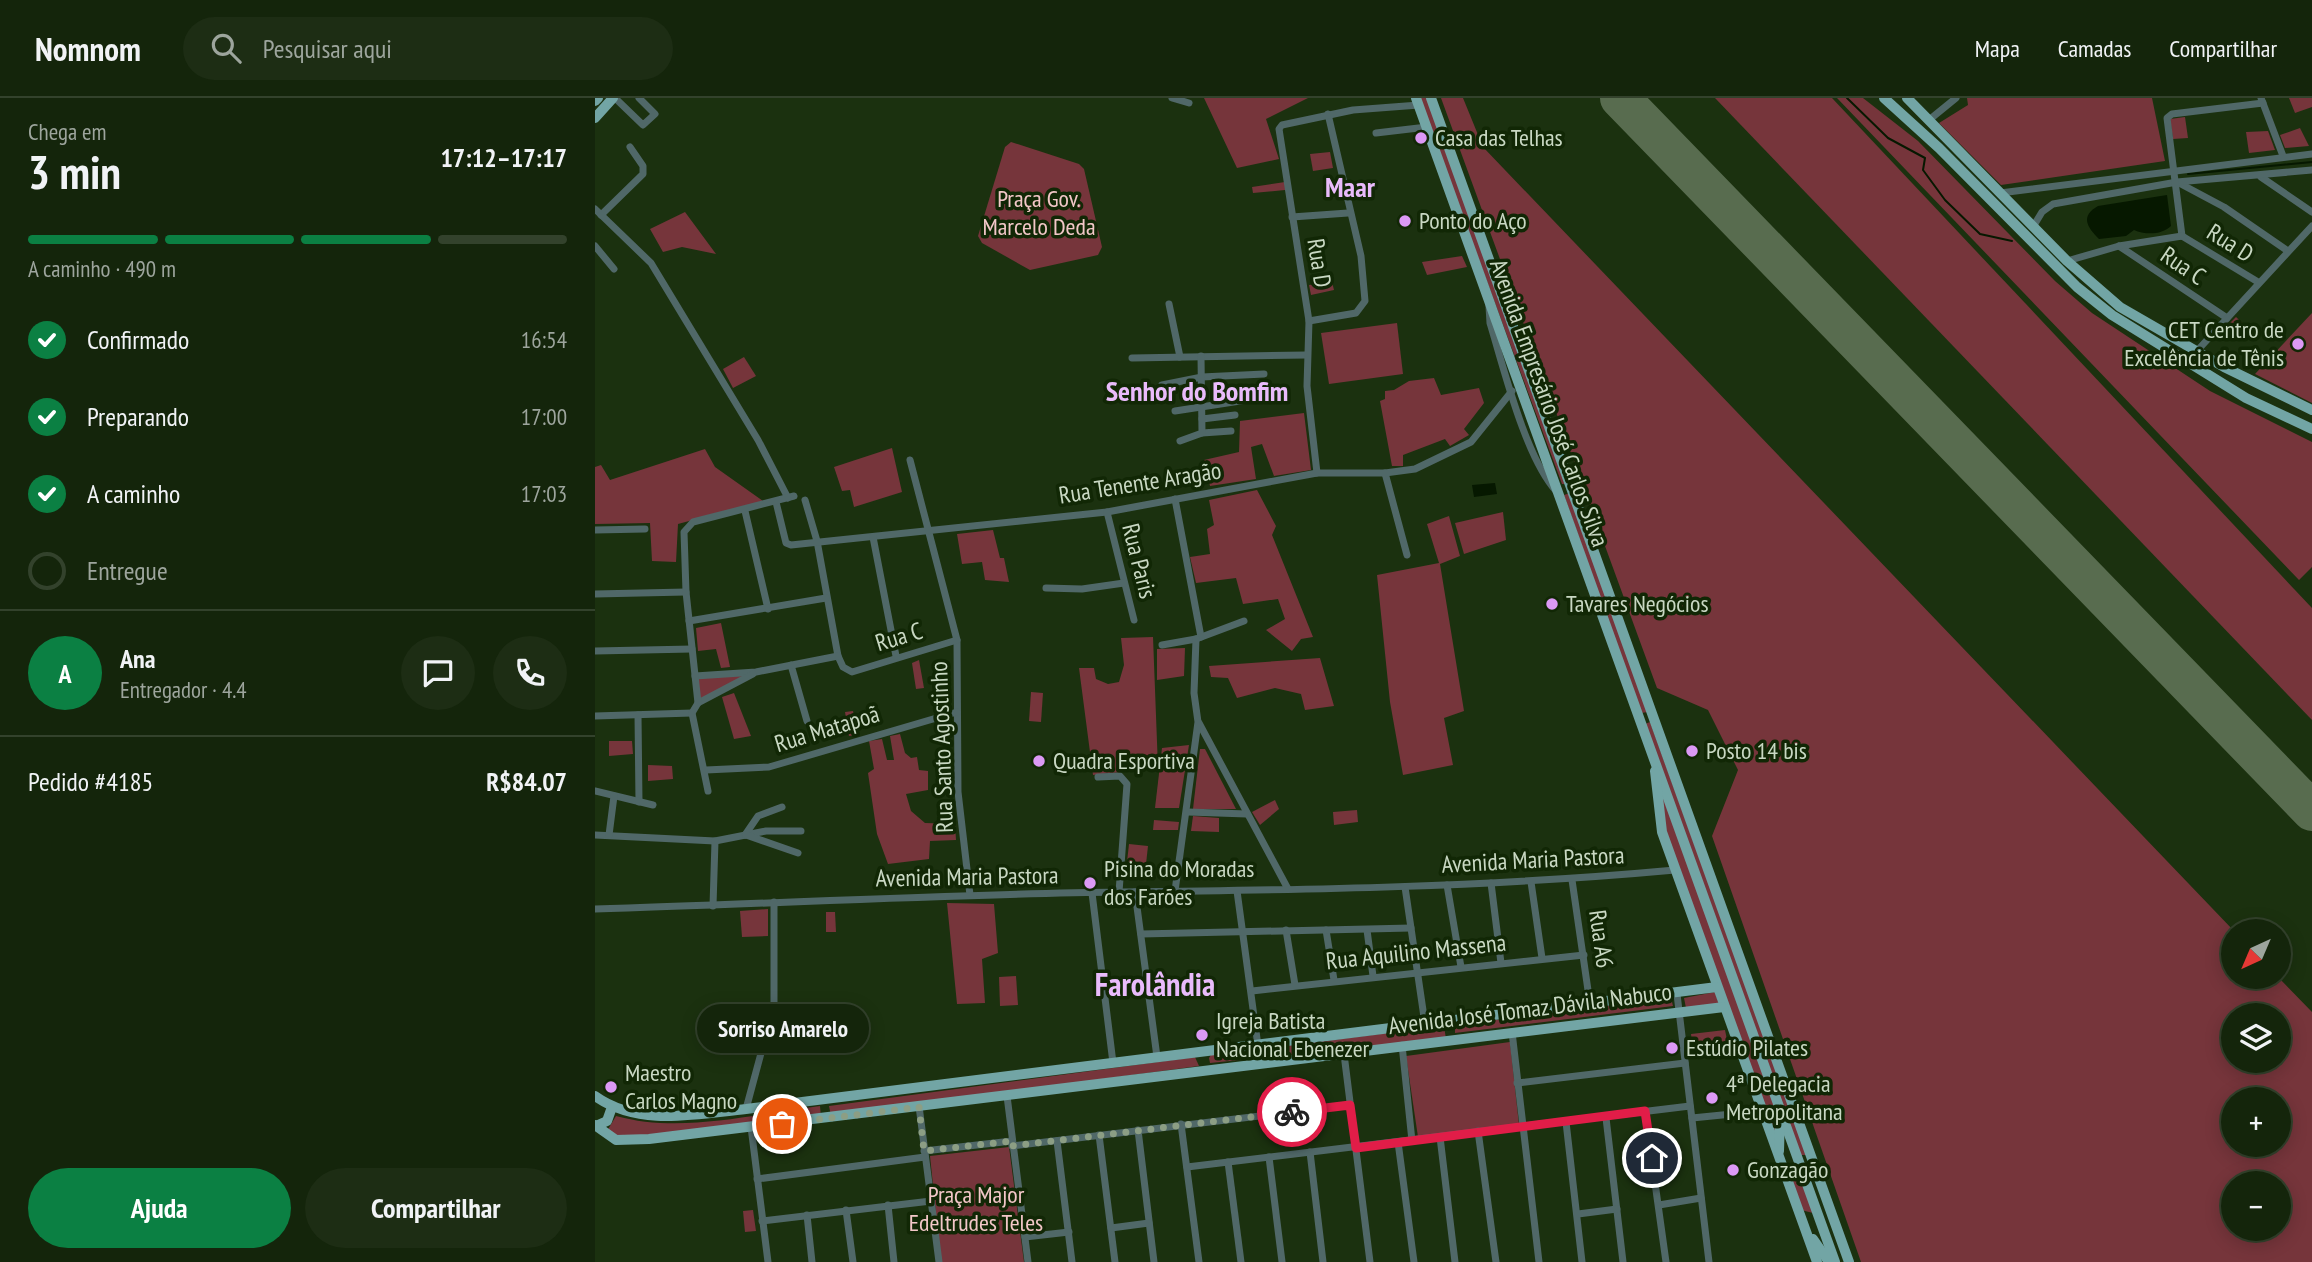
<!DOCTYPE html>
<html lang="pt">
<meta charset="utf-8">
<style>
body{margin:0;font-family:"PT Sans Narrow",sans-serif;background:#1d2d14;color:#f1f3f6;height:100vh;display:flex;flex-direction:column;font-size:26px;white-space:nowrap}
*{box-sizing:border-box;margin:0}
p{font-size:23px;color:#9da59d}
.icon{flex:none;width:38px;height:38px;fill:none;stroke:currentColor;stroke-width:2;stroke-linecap:round;stroke-linejoin:round}
.map{position:relative;flex:1;overflow:hidden}
.side{display:flex;flex-direction:column;background:#14250b;width:595px}
.side>*{flex:none}
.needle{width:46px;rotate:224deg}
.controls{position:absolute;left:1626px;top:821px;display:grid;gap:14px}
.controls a{display:grid;place-items:center;width:70px;height:70px;border-radius:50%;background:#14250b;box-shadow:0 4px 18px #0003,0 0 0 2px #33422c;font-size:35px}
.pin{position:absolute;display:grid;place-items:center;width:60px;height:60px;color:#fff;margin:-30px;border:4px solid #fff;border-radius:50%;box-shadow:0 2px 7px #0007}
.courier{position:absolute;display:grid;place-items:center;width:70px;height:70px;margin:-35px;border:5px solid #e11d48;border-radius:50%;background:#fff;color:#222;box-shadow:0 2px 9px #0007}
.bubble{position:absolute;height:49px;border-radius:24px;background:#14250b;box-shadow:0 4px 18px #0003,0 0 0 2px #33422c;font-size:23px;font-weight:700;line-height:49px;text-align:center}
.summary em{font-style:normal;font-weight:700}
.summary div{display:flex;flex-direction:column-reverse}
.summary{display:flex;align-items:center;justify-content:space-between;height:119px;padding:0 28px}
h1{font-size:46px;font-weight:700;line-height:52px}
.bar{display:grid;grid-template-columns:repeat(4,1fr);gap:10px 7px;align-content:center;height:84px;padding:0 28px}
.bar i{height:9px;border-radius:5px;background:#33422c}
.bar .selected{background:#0b8043}
.bar p{grid-column:span 4}
.line{display:flex;align-items:center;gap:18px;padding:0 28px;border-top:2px solid #33422c}
.line div{flex:1}
.round{display:grid;place-items:center;flex:none;width:74px;height:74px;border-radius:37px;background:#1d2d14}
ol{padding:0 28px;list-style:none}
li{display:flex;align-items:center;gap:21px;height:77px}
li p{margin-inline-start:auto}
li .icon{padding:7px;border-radius:50%;background:#0b8043;color:#fff;stroke-width:4}
li:last-child{color:#9da59d}
li i{width:38px;height:38px;border:4px solid #33422c;border-radius:50%}
.button{display:flex;gap:14px;margin-top:auto;padding:14px 28px}
.button a{flex:1;height:80px;border-radius:42px;background:#0b8043;color:#fff;font-size:28px;font-weight:700;line-height:80px;text-align:center}
.button a+a{background:#1d2d14;color:#f1f3f6}
header{display:flex;align-items:center;gap:42px;box-sizing:border-box;height:98px;padding:0 35px;background:#14250b;border-bottom:2px solid #33422c}
header strong{font-size:33px}
nav{display:flex;gap:38px;margin-inline-start:auto;font-size:24px}
.search{width:490px;height:63px;background:#1d2d14;display:flex;align-items:center;gap:18px;box-sizing:border-box;padding:0 24px;border-radius:38px;color:#9da59d;font-size:26px}
main{display:flex;flex:1;min-height:0}
.map>svg:first-child{display:block}
.green{fill:#76353b;fill-rule:evenodd}
.water{fill:#061800}
.lines{fill:none;stroke-linecap:round;stroke-linejoin:round}
.stream{stroke:#061800;stroke-width:2}
.taxiway{stroke:#586c4f;stroke-width:16}
.runway{stroke:#586c4f;stroke-width:40}
.minor{stroke:#506868;stroke-width:7}
.major{stroke:#72a5a5;stroke-width:10}
.done{stroke:#8c9e84;stroke-width:7;stroke-dasharray:0 12.6}
.route{stroke:#e11d48;stroke-width:9}
.poi-dot{fill:#dc99f5;stroke:#112705;stroke-width:2.5}
.labels{text-anchor:middle;stroke-width:7;stroke-linejoin:round;paint-order:stroke}
.poi-label{font-size:24px;fill:#c9d8c3;stroke:#112705;text-anchor:start}
.park-label{font-size:24px;fill:#f3c7c8;stroke:#112705}
.street-label{font-size:24px;fill:#c9d8c3;stroke:#112705}
.quarter-label{font-size:28px;font-weight:bold;fill:#e9bbfb;stroke:#112705}
.district-label{font-size:32px;font-weight:bold;fill:#e9bbfb;stroke:#112705}
</style>
<header>
<strong>Nomnom</strong>
<div class="search"><svg class="icon" aria-label="search" viewBox="0 0 24 24"><circle cx="10" cy="10" r="6"/><path d="M15 15l6 6"/></svg>Pesquisar aqui</div>
<nav><a>Mapa</a><a>Camadas</a><a>Compartilhar</a></nav>
</header>
<main>
<section class="side">
<div class="summary"><div><h1>3 min</h1><p>Chega em</p></div><em>17:12–17:17</em></div>
<div class="bar"><i class="selected"></i><i class="selected"></i><i class="selected"></i><i></i><p>A caminho · 490 m</p></div>
<ol>
<li><svg class="icon" aria-label="check" viewBox="0 0 24 24"><path d="M5 12l5 5 9-10"/></svg>Confirmado<p>16:54</p></li>
<li><svg class="icon" aria-label="check" viewBox="0 0 24 24"><path d="M5 12l5 5 9-10"/></svg>Preparando<p>17:00</p></li>
<li><svg class="icon" aria-label="check" viewBox="0 0 24 24"><path d="M5 12l5 5 9-10"/></svg>A caminho<p>17:03</p></li>
<li><i></i>Entregue</li>
</ol>
<div class="line" style="height:126px"><b class="round" style="background:#0b8043;color:#fff">A</b><div><b>Ana</b><p>Entregador · 4.4</p></div><a class="round"><svg class="icon" aria-label="chat" viewBox="0 0 24 24"><path d="M4 5h16v11H9l-5 4z"/></svg></a><a class="round"><svg class="icon" aria-label="phone" viewBox="0 0 24 24"><path d="M5 4h4l2 5-3 2q2 4 5 5l2-3 5 2v4C11 20 4 13 5 4z"/></svg></a></div>
<div class="line" style="height:91px"><div>Pedido #4185</div><b>R$84.07</b></div>
<div class="button"><a>Ajuda</a><a>Compartilhar</a></div>
</section>
<div class="map">
<svg width="1717" height="1164" viewBox="0 0 1717 1164">
<rect width="100%" height="100%" fill="#1b310f"/>
<g class="green">
<polygon points="609,0 713,0 671,21 684,61 642,70"/>
<polygon points="824,0 832,0 972,386 967,386"/>
<path d="M 846,0 L 868,0 L 888,49 L 1639,833 L 1638,878 L 1683,879 L 1717,914 L 1717,1164 L 1266,1164 L 1117,738 L 1143,672 L 1113,612 L 1062,590 ZM 1638,917 L 1684,917 L 1684,962 L 1638,962 ZM 1684,1001 L 1684,1046 L 1638,1046 L 1638,1001 ZM 1684,1085 L 1684,1130 L 1638,1130 L 1638,1085 Z"/>
<polygon points="1120,0 1237,0 1717,510 1717,622"/>
<polygon points="1242,0 1268,0 1323,43 1460,183 1497,215 1615,293 1717,344 1717,469 1704,482"/>
<polygon points="1372,0 1557,0 1570,63 1406,87 1344,25 1373,7"/>
<polygon points="1694,0 1717,0 1717,9 1700,15"/>
<polygon points="1590,19 1593,40 1578,41 1575,21"/>
<polygon points="1705,30 1714,48 1690,50 1685,37"/>
<polygon points="1673,33 1680,52 1654,55 1651,34"/>
<polygon points="416,44 484,66 489,71 507,149 503,157 435,172 387,145 383,138 410,49"/>
<polygon points="735,54 738,70 718,73 715,56"/>
<polygon points="690,84 690,92 658,95 657,89"/>
<polygon points="90,114 121,156 87,149 68,154 55,131"/>
<polygon points="867,158 872,169 832,177 827,164"/>
<polygon points="737,184 739,192 716,197 714,187"/>
<polygon points="1717,215 1717,305 1660,276"/>
<polygon points="1641,219 1654,231 1646,239 1633,227"/>
<polygon points="802,225 808,276 734,286 726,235"/>
<polygon points="149,259 161,278 138,290 128,271"/>
<polygon points="839,280 846,297 884,290 889,305 869,331 874,337 855,348 850,341 808,357 808,368 797,368 785,303 790,301 790,293 799,292 814,283"/>
<polygon points="709,315 716,372 679,378 667,346 656,349 661,381 615,388 609,362 644,354 645,323"/>
<polygon points="297,350 307,394 259,409 255,392 247,393 239,369"/>
<polygon points="110,351 120,369 168,403 83,426 81,464 57,463 55,425 0,426 0,369 6,367 15,382"/>
<polygon points="662,392 681,428 677,437 718,539 706,541 697,553 671,532 690,521 683,501 648,506 641,480 601,485 595,459 615,456 612,431 619,427 614,402"/>
<polygon points="975,395 1053,614 1046,615 969,397"/>
<polygon points="908,414 911,442 869,456 860,425"/>
<polygon points="854,418 865,458 845,466 869,613 849,620 858,667 808,677 795,604 782,477 844,465 832,426"/>
<polygon points="398,432 405,460 409,460 414,484 390,482 387,464 367,466 362,436"/>
<polygon points="126,525 135,569 126,570 121,551 103,553 101,530"/>
<polygon points="558,539 563,670 498,677 484,570 499,570 501,581 513,586 524,584 529,567 526,540"/>
<polygon points="590,550 589,578 562,582 562,551"/>
<polygon points="725,560 739,608 710,612 706,596 680,590 642,600 633,580 616,579 614,568"/>
<polygon points="324,562 329,590 321,591 317,565"/>
<polygon points="160,575 101,608 99,581"/>
<polygon points="436,594 448,595 446,624 434,623"/>
<polygon points="139,595 156,638 139,641 127,599"/>
<polygon points="258,613 263,637 254,638 250,614"/>
<polygon points="1055,624 1212,1057 1206,1057 1050,626"/>
<polygon points="305,636 310,655 316,660 322,659 324,672 333,673 333,692 311,696 316,713 330,725 360,726 361,742 335,743 334,761 293,766 282,736 273,675 279,671 274,643 287,641 292,662 299,662 295,638"/>
<polygon points="14,643 37,643 38,656 14,658"/>
<polygon points="594,647 584,710 560,710 567,650"/>
<polygon points="605,651 610,651 641,711 598,711"/>
<polygon points="53,667 77,668 78,681 53,683"/>
<polygon points="1063,685 1182,1011 1181,1046 1070,732"/>
<polygon points="680,702 684,711 665,727 657,714"/>
<polygon points="762,712 763,724 739,727 738,714"/>
<polygon points="598,718 624,720 624,734 596,733"/>
<polygon points="559,722 584,724 583,732 558,732"/>
<polygon points="534,746 553,748 551,766 532,764"/>
<polygon points="352,805 399,806 403,855 387,861 390,905 362,906"/>
<polygon points="173,811 173,838 147,839 145,813"/>
<polygon points="231,814 240,814 241,834 231,834"/>
<polygon points="421,878 423,907 405,908 404,879"/>
<polygon points="1120,894 1124,906 1091,910 1089,900"/>
<polygon points="1076,900 1078,908 860,935 860,927"/>
<polygon points="849,928 851,941 615,965 614,960 616,957"/>
<polygon points="1130,932 1135,957 1099,961 1096,936"/>
<polygon points="915,944 924,1027 823,1039 811,958"/>
<polygon points="600,959 604,968 236,1018 234,1008"/>
<path d="M 225,1008 L 226,1019 L 32,1042 L 12,1033 L 21,1018 C 86,1036 159,1016 225,1008 Z"/>
<polygon points="414,1049 429,1164 346,1164 335,1058"/>
<polygon points="1201,1067 1218,1115 1206,1112 1194,1076"/>
<polygon points="158,1112 161,1133 150,1134 148,1113"/>
</g>
<g class="water">
<path d="M 1572,97 L 1576,128 C 1567,137 1550,137 1539,132 L 1531,138 L 1504,141 C 1492,129 1485,118 1503,108 Z"/>
<polygon points="900,385 902,396 879,399 877,387"/>
</g>
<g class="lines">
<g class="stream">
<polyline points="1252,0 1293,40 1330,60 1328,72 1350,102 1385,136 1417,143"/>
<polyline points="1593,76 1717,64"/>
</g>
<polyline class="taxiway" points="1039,0 1065,40"/>
<polyline class="runway" points="1025,0 1717,713"/>
<g class="minor">
<polyline points="20,0 48,27 60,16 44,0"/>
<polyline points="577,0 594,5"/>
<polyline points="1666,0 1688,58"/>
<polyline points="1334,22 1361,0"/>
<polyline points="781,35 832,29"/>
<polyline points="1666,79 1717,114"/>
<polyline points="1584,85 1629,109 1693,153"/>
<polyline points="1405,95 1717,56"/>
<polyline points="0,111 56,165 163,342 193,400"/>
<polyline points="6,117 48,76 48,68 35,49"/>
<polyline points="697,119 753,115"/>
<polyline points="1438,129 1447,114 1458,106 1582,84 1717,72"/>
<polyline points="1587,138 1572,20 1577,16 1668,5"/>
<polyline points="1587,138 1663,184"/>
<polyline points="0,148 19,171"/>
<polyline points="1524,148 1632,220"/>
<polyline points="1472,163 1524,148 1587,138"/>
<polyline points="574,206 585,259"/>
<path d="M 894,208 L 895,225 C 909,271 930,358 961,393"/>
<polyline points="714,223 761,215 770,203 766,158 733,16"/>
<polyline points="1601,254 1717,128"/>
<polyline points="537,260 711,257"/>
<polyline points="567,287 607,279 669,276"/>
<polyline points="580,313 671,299"/>
<polyline points="607,321 640,317"/>
<polyline points="607,335 636,333"/>
<polyline points="585,343 607,335 606,258"/>
<polyline points="315,362 362,542 363,694 375,797"/>
<polyline points="722,375 712,288 714,223 684,31 687,27 758,12 824,7"/>
<polyline points="790,375 812,457"/>
<polyline points="580,401 606,539"/>
<polyline points="210,402 222,443 243,558 248,569 257,574 362,542"/>
<polyline points="181,404 191,445 196,447 512,414 722,375 790,375 820,371 876,344 917,293"/>
<polyline points="150,413 173,511"/>
<polyline points="512,414 539,522"/>
<polyline points="0,432 50,431"/>
<polyline points="278,439 301,558"/>
<polyline points="451,490 487,491 529,485"/>
<polyline points="0,496 91,494"/>
<polyline points="94,523 231,500"/>
<polyline points="567,547 601,541 649,523"/>
<polyline points="0,553 97,551"/>
<polyline points="196,567 212,623"/>
<polyline points="100,578 161,574 243,558"/>
<polyline points="103,605 158,576"/>
<polyline points="43,617 44,704"/>
<polyline points="0,618 97,615"/>
<polyline points="604,625 693,791"/>
<polyline points="111,672 174,669 362,614"/>
<polyline points="503,679 525,678 532,686 524,794"/>
<polyline points="0,693 58,707"/>
<polyline points="113,693 97,615 103,605 91,494 89,434 98,424 199,398"/>
<polyline points="593,714 652,716"/>
<polyline points="0,737 120,743 171,733 206,733"/>
<polyline points="14,737 19,698"/>
<polyline points="150,737 163,718 187,709"/>
<polyline points="151,737 203,755"/>
<polyline points="977,782 995,906"/>
<polyline points="936,784 947,860"/>
<polyline points="896,785 906,865"/>
<polyline points="852,787 866,869"/>
<polyline points="810,789 830,926"/>
<polyline points="580,793 603,624 599,595 601,541"/>
<polyline points="642,793 663,948"/>
<polyline points="540,794 562,959"/>
<polyline points="497,795 518,965"/>
<polyline points="118,808 120,743"/>
<path d="M 0,811 C 176,806 351,796 527,794 C 711,792 896,789 1080,772"/>
<polyline points="691,832 700,887"/>
<polyline points="731,832 739,882"/>
<polyline points="772,832 778,878"/>
<polyline points="546,836 816,830"/>
<polyline points="657,893 989,857"/>
<polyline points="1082,896 1114,1164"/>
<polyline points="917,934 944,1164"/>
<polyline points="807,947 817,1043"/>
<polyline points="749,956 775,1164"/>
<polyline points="922,985 1090,965"/>
<polyline points="412,998 433,1164"/>
<polyline points="324,1008 344,1164"/>
<polyline points="151,1011 179,907 179,804"/>
<polyline points="1050,1013 1071,1164"/>
<polyline points="1011,1020 1028,1164"/>
<polyline points="1097,1020 1167,1013"/>
<polyline points="971,1024 987,1164"/>
<polyline points="586,1026 604,1164"/>
<polyline points="156,1029 173,1164"/>
<polyline points="543,1032 559,1164"/>
<polyline points="883,1033 901,1164"/>
<polyline points="504,1037 520,1164"/>
<polyline points="845,1039 860,1164"/>
<polyline points="462,1043 477,1164"/>
<polyline points="803,1044 819,1164"/>
<polyline points="417,1048 755,1007"/>
<polyline points="329,1053 417,1043"/>
<polyline points="715,1054 728,1164"/>
<polyline points="674,1059 687,1164"/>
<polyline points="633,1064 646,1164"/>
<polyline points="592,1069 1095,1008"/>
<polyline points="162,1081 330,1059"/>
<polyline points="293,1107 299,1164"/>
<polyline points="1064,1107 1106,1100"/>
<polyline points="251,1112 258,1164"/>
<polyline points="983,1116 1022,1111"/>
<polyline points="212,1117 217,1164"/>
<polyline points="167,1123 336,1103"/>
<polyline points="516,1130 554,1125"/>
<polyline points="430,1139 474,1134"/>
</g>
<g class="major">
<polyline points="821,0 1240,1164"/>
<polyline points="836,0 1254,1164"/>
<polyline points="1289,0 1344,50 1482,189 1517,217 1651,300 1717,331"/>
<polyline points="1312,0 1472,163 1525,209 1629,269 1717,312"/>
<polyline points="0,3 3,0"/>
<polyline points="0,20 18,0"/>
<polyline points="1060,673 1067,734 1222,1164"/>
<path d="M 0,998 C 43,1029 101,1016 151,1011 L 1122,889"/>
<polyline points="0,1027 21,1042 54,1041 1129,909"/>
<polyline points="1,1028 12,1023 17,1009"/>
<polyline points="1184,1053 1185,1019"/>
<polyline points="1218,1141 1234,1164"/>
</g>
</g>
<g class="lines">
<polyline class="done" points="187,1026 324,1009 329,1053 417,1043 417,1048 697,1014"/>
<polyline class="route" points="697,1014 755,1007 761,1050 1050,1013 1057,1060"/>
</g>
<g class="poi-dot">
<circle cx="826" cy="40" r="7"/>
<circle cx="810" cy="123" r="7"/>
<circle cx="1703" cy="246" r="7"/>
<circle cx="957" cy="506" r="7"/>
<circle cx="1097" cy="653" r="7"/>
<circle cx="444" cy="663" r="7"/>
<circle cx="495" cy="785" r="7"/>
<circle cx="607" cy="937" r="7"/>
<circle cx="1077" cy="950" r="7"/>
<circle cx="16" cy="989" r="7"/>
<circle cx="1117" cy="1000" r="7"/>
<circle cx="1138" cy="1072" r="7"/>
</g>
<g class="labels">
<g class="poi-label">
<text x="840" y="48">Casa das Telhas</text>
<text x="824" y="131">Ponto do Aço</text>
<text x="1689" y="240" text-anchor="end">CET Centro de<tspan x="1689" dy="28">Excelência de Tênis</tspan></text>
<text x="971" y="514">Tavares Negócios</text>
<text x="1111" y="661">Posto 14 bis</text>
<text x="458" y="671">Quadra Esportiva</text>
<text x="509" y="779">Pisina do Moradas<tspan x="509" dy="28">dos Farões</tspan></text>
<text x="621" y="931">Igreja Batista<tspan x="621" dy="28">Nacional Ebenezer</tspan></text>
<text x="1091" y="958">Estúdio Pilates</text>
<text x="30" y="983">Maestro<tspan x="30" dy="28">Carlos Magno</tspan></text>
<text x="1131" y="994">4ª Delegacia<tspan x="1131" dy="28">Metropolitana</tspan></text>
<text x="1152" y="1080">Gonzagão</text>
</g>
<g class="park-label">
<text x="444" y="109">Praça Gov.<tspan x="444" dy="28">Marcelo Deda</tspan></text>
<text x="381" y="1105">Praça Major<tspan x="381" dy="28">Edeltrudes Teles</tspan></text>
</g>
<g class="street-label">
<text transform="translate(1635 145) rotate(32)" y="8">Rua D</text>
<text transform="translate(724 165) rotate(81)" y="8">Rua D</text>
<text transform="translate(1588 168) rotate(34)" y="8">Rua C</text>
<text transform="translate(954 305) rotate(70)" y="8">Avenida Empresário José Carlos Silva</text>
<text transform="translate(545 385) rotate(-9)" y="8">Rua Tenente Aragão</text>
<text transform="translate(544 463) rotate(76)" y="8">Rua Paris</text>
<text transform="translate(304 539) rotate(-17)" y="8">Rua C</text>
<text transform="translate(232 631) rotate(-17)" y="8">Rua Matapoã</text>
<text transform="translate(347 649) rotate(-92)" y="8">Rua Santo Agostinho</text>
<text transform="translate(938 762) rotate(-3)" y="8">Avenida Maria Pastora</text>
<text transform="translate(372 779) rotate(-1)" y="8">Avenida Maria Pastora</text>
<text transform="translate(1006 841) rotate(82)" y="8">Rua A6</text>
<text transform="translate(821 854) rotate(-6)" y="8">Rua Aquilino Massena</text>
<text transform="translate(935 911) rotate(-7)" y="8">Avenida José Tomaz Dávila Nabuco</text>
</g>
<g class="quarter-label">
<text x="755" y="99">Maar</text>
<text x="602" y="303">Senhor do Bomfim</text>
</g>
<g class="district-label">
<text x="560" y="898">Farolândia</text>
</g>
</g>
</svg>
<div class="controls">
<a><svg class="needle" viewBox="-14 -14 28 28"><path d="M0-13l5 13h-10z" fill="#e53935"/><path d="M0 13l5-13h-10z" fill="#9da59d"/></svg></a>
<a><svg class="icon" aria-label="layers" viewBox="0 0 24 24"><path d="M12 4l9 5-9 5-9-5zM3 14l9 5 9-5"/></svg></a>
<a>+</a>
<a>−</a>
</div>
<div class="pin" style="left:187px;top:1026px;background:#ea580c"><svg class="icon" aria-label="bag" viewBox="0 0 24 24"><path d="M5 8h14l-1 12H6zM9 8a3 3 0 0 1 6 0"/></svg></div>
<div class="pin" style="left:1057px;top:1060px;background:#1f2937"><svg class="icon" aria-label="home" viewBox="0 0 24 24"><path d="M3 11l9-7 9 7M6 9v11h12V9"/></svg></div>
<div class="courier" style="left:697px;top:1014px"><svg class="icon" aria-label="bike" viewBox="0 0 24 24"><circle cx="6" cy="16" r="4"/><circle cx="18" cy="16" r="4"/><path d="M6 16l4-8h5l3 8M10 8l3 8H6M13 5h3"/></svg></div>
<div class="bubble" style="left:102px;top:906px;width:172px">Sorriso Amarelo</div>
</div>
</main>
